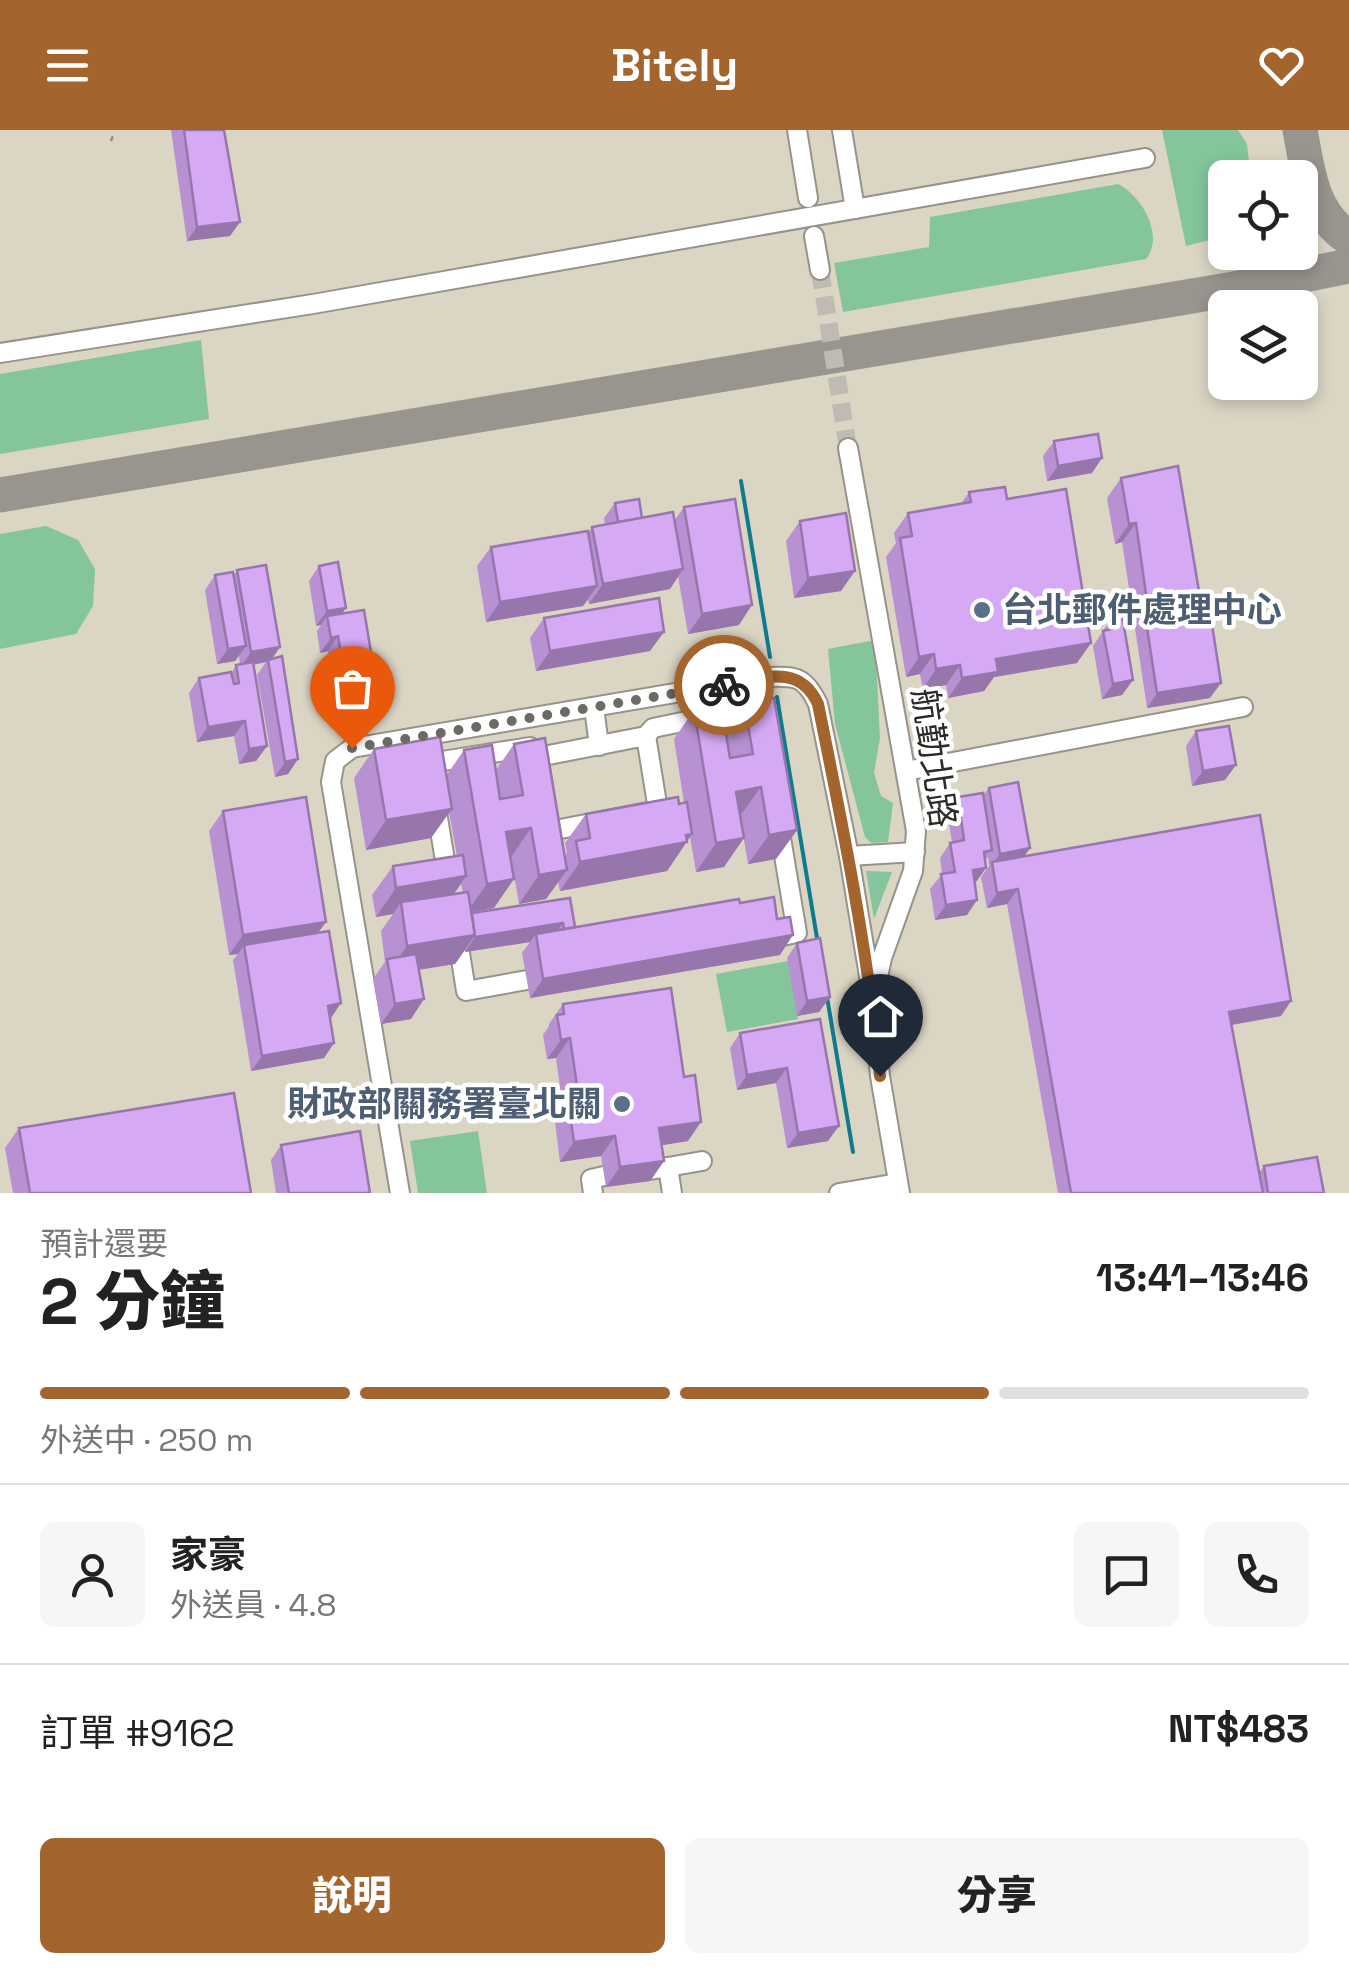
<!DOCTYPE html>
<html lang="zh-TW">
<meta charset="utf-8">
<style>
body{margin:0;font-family:"Space Grotesk","Noto Sans TC",sans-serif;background:#f6f6f6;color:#222;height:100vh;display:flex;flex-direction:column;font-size:38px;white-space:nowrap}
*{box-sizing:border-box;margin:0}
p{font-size:32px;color:#767676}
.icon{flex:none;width:55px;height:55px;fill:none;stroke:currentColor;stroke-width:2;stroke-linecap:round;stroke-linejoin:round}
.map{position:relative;height:1063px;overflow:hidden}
.sheet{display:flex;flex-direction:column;background:#fff;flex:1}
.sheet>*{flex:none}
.controls{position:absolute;left:1208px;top:30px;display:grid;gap:20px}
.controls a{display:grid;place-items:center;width:110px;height:110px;border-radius:15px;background:#fff;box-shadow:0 5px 15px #0003;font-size:50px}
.pin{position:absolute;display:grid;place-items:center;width:85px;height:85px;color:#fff;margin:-102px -42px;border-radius:50% 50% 50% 0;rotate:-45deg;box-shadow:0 0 10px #0007}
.pin .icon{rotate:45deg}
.courier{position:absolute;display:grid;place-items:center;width:100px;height:100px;margin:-50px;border:8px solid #a4642d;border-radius:50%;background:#fff;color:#222;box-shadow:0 2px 12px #0007}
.overview em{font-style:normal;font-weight:800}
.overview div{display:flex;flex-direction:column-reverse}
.overview{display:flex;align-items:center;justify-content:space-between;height:170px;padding:0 40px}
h1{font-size:65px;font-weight:800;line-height:75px}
.bar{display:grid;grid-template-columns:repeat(4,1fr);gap:15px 10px;align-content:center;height:120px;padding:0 40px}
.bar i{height:12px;border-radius:8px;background:#e0e0e0}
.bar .on{background:#a4642d}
.bar p{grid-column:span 4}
.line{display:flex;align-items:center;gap:25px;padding:0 40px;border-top:2px solid #e0e0e0}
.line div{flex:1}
.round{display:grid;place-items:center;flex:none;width:105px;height:105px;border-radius:15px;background:#f6f6f6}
.primary-button{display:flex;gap:20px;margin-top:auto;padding:20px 40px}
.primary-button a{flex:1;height:115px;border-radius:15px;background:#a4642d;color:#fff;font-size:40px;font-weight:800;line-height:115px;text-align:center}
.primary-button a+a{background:#f6f6f6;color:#222}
header{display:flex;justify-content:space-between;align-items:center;height:130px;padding:0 40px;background:#a4642d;color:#fff;font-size:45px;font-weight:800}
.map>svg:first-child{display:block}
.built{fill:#dbd5c4;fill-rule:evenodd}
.green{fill:#84c59c}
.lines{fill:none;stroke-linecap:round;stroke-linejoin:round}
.stream{stroke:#0e7c8d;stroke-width:4}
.taxiway{stroke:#98948e;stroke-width:35}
.minor-tunnel{stroke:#bfbbb3;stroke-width:18;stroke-dasharray:18 9;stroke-linecap:butt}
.minor-casing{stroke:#97938a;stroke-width:22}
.path{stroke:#928f88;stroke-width:2.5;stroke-dasharray:5 8;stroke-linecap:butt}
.minor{stroke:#fff;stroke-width:18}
.wall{fill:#b891d2;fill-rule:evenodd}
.shaded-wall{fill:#9676ab}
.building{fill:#d6a9f4;stroke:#9676ab;stroke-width:2.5}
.done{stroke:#6d6a65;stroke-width:10;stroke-dasharray:0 18}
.route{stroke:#a4642d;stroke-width:12}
.service-dot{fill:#5c6f8a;stroke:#fff;stroke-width:4}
.labels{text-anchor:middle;stroke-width:9;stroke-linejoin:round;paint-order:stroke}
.service-label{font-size:35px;font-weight:bold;fill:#4e5e75;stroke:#fff;text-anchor:start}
.street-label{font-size:35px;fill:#2d2b28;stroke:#fff}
</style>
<header><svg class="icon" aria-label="menu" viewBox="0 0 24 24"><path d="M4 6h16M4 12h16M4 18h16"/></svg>Bitely<svg class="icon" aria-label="heart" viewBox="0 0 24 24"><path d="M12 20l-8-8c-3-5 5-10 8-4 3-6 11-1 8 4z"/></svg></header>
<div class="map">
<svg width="1349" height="1063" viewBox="0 0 1349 1063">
<rect width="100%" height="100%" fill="#e3dfd6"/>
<path class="built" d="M 0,0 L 1349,0 L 1349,1063 L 0,1063 ZM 1225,48 L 1300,48 L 1300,122 L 1225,122 ZM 1225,178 L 1300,178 L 1300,252 L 1225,252 Z"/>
<g class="green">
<polygon points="1162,0 1238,0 1247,14 1251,47 1225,48 1225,106 1186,116"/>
<path d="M 1118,54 C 1142,66 1165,106 1146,129 L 843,182 L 834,133 L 929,117 L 930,87 Z"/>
<polygon points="201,210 209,289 0,324 0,244"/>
<polygon points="46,396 78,410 95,439 93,476 76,504 0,519 0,404"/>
<polygon points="875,510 880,608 874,643 881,666 893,673 888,712 871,713 865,707 835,594 828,519"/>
<polygon points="866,741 892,742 874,789"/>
<polygon points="788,831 798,889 727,902 716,844"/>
<polygon points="478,1001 487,1063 418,1063 410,1011"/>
</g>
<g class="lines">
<g class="stream">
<polyline points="741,351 770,527"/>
<polyline points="777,567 818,814"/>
<polyline points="827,867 853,1022"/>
</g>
<g class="taxiway">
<path d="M 1300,0 C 1308,42 1311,83 1349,108"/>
<polyline points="0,365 1234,159 1349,136"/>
</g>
<polyline class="minor-tunnel" points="820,140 848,318"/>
<defs>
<g id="minor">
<polyline points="797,0 808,68"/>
<polyline points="842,0 855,79"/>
<polyline points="814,106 820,140"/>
<polyline points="0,223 313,174 1145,28"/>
<polyline points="848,318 916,701 913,741 882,828 873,870 880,946 900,1063"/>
<polyline points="594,577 599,616"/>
<polyline points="646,606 653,598 759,576"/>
<polygon points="646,606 658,680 550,701 538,627"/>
<polyline points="431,640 430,633 530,617"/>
<polyline points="906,641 1243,577"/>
<polyline points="436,676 448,749"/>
<polyline points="849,726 915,722"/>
<polyline points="457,804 466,861 527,850"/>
<polyline points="777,807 797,803 779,696"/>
<polyline points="668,1037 702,1031"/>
<polyline points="648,1040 668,1037 672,1063"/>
<path d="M 400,1063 L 331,652 L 335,631 L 352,618 L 769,547 C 797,546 805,547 818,574 L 849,726 L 873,870"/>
<polyline points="593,1063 591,1049 604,1046"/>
<polyline points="839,1063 898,1053"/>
</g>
</defs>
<use href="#minor" class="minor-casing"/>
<polyline class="path" points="111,11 115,0"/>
<use href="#minor" class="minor"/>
</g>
<g class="wall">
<polygon points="171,0 224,0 230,106 187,111"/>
<polygon points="1054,311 1092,343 1047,351 1043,326"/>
<polygon points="1121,348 1203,485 1199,490 1210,568 1147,578 1122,412 1115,414 1107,368"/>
<polygon points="969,362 1007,369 1077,533 994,547 984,561 948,568 946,555 923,559 920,544 906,547 886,427 896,413 894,403 908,383 961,374"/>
<polygon points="615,373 642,388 674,391 684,377 739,495 688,504 678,446 670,459 589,474 588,470 583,476 486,492 477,436 491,417 589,402 592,397 605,395 604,388"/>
<polygon points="800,391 841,461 794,468 786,411"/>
<polygon points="319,436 346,478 342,483 368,580 338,585 328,521 320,523 317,501 321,495 316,496 309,451"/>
<polygon points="237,440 272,529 298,629 288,644 275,647 257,545 266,532 253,535 267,616 256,631 239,634 234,606 197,612 189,563 199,548 232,542 236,535 240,534 239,526 235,531 217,534 205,460 215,445 234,445"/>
<polygon points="1113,486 1122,565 1102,569 1093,516"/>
<polygon points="544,488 650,521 536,541 530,508"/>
<path d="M 744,573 L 797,700 L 776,729 L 748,734 L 740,686 L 724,737 L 696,742 L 690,707 L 667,741 L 560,761 L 558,752 L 546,769 L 519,774 L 511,727 L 494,778 L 471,782 L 472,783 L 570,768 L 575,797 L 740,773 L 780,825 L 530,868 L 522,823 L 530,812 L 465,822 L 465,820 L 455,834 L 419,840 L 411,889 L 381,894 L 373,849 L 385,832 L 381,801 L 393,784 L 376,787 L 372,765 L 393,736 L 457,726 L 449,682 L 431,708 L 366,720 L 354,648 L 374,619 L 446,646 L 464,620 L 496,640 L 514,614 L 565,727 L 567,723 L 565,713 L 586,684 L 684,673 L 674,609 L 694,580 L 725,600 ZM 461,754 L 463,763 L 454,764 Z"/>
<polygon points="1196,601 1225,650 1192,656 1186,616"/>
<polygon points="989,658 1024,726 1281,886 1232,895 1259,1043 1264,1036 1324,1063 1058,1063 1007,774 987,778 981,747 989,736 988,727 985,730 986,738 975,753 967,785 935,790 930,759 942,744 940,728 950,713 952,712 947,682 958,667 983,665"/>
<polygon points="223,681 318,802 334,913 324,928 251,941 233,830 238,824 229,825 209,701"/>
<polygon points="797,813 830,867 819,882 797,886 787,828"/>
<polygon points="563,874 688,1011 661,1015 664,1031 650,1051 606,1057 601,1026 560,1032 554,984 562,971 556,928 547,929 543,905 549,896 549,894"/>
<polygon points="820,889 828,1011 787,1018 776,953 737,960 730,918 740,903"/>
<polygon points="19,998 251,1063 13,1063 5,1018"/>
<polygon points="281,1015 370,1063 276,1063 271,1030"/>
</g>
<g class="shaded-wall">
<polygon points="240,92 230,106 187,111 197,97"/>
<polygon points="1102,328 1092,343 1047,351 1058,336"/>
<polygon points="1136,393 1122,412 1115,414 1129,394"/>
<polygon points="683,439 670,459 589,474 603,454"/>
<polygon points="855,441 841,461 794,468 808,448"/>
<polygon points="597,456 583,476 486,492 500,472"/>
<polygon points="752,475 739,495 688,504 702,484"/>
<polygon points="346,478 336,492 327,486 321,495 316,496 327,481"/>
<polygon points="1203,485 1189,505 1147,498 1136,513 1150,493"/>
<polygon points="664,502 650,521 536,541 550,521"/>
<polygon points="338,506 328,521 320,523 331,508"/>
<polygon points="1091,513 1077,533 994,547 984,561 948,568 962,548 996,529"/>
<polygon points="246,516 235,531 217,534 228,519"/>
<polygon points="280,517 270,532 268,530 266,532 241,537 251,522"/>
<polygon points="934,524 920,544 906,547 919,527"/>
<polygon points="960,535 946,555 923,559 936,539"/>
<polygon points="1133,550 1122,565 1102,569 1113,554"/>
<polygon points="1221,553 1210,568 1147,578 1157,563"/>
<polygon points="378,565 368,580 338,585 349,570"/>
<polygon points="245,591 234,606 197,612 208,597"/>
<polygon points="267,616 256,631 239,634 249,619"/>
<polygon points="298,629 288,644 275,647 285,632"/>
<polygon points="1236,635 1225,650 1192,656 1203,641"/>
<polygon points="761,657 740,686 736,662"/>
<polygon points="452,679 431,708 366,720 386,690"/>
<polygon points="531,698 511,727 506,702"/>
<polygon points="797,700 776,729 748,734 769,705"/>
<polygon points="692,704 667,741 560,761 580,732"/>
<polygon points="744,708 724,737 696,742 716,713"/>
<polygon points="1030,718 1020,733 992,735 1000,724"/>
<polygon points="986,738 976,752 962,755 973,740"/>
<polygon points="567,740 546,769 519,774 539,745"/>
<polygon points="466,746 446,775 401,772 393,784 376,787 396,758"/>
<polygon points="514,749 494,778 466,783 487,754"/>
<polygon points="1018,759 1007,774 987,778 997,763"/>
<polygon points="977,770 967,785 935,790 946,775"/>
<polygon points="326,792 312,811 244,815 238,824 229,825 243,805"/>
<polygon points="563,793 552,808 536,804 530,812 465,822 475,807"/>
<polygon points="475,805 455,834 390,844 389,841 407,816"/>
<polygon points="793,805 780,825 530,868 543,849"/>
<polygon points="830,867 819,882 797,886 807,871"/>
<polygon points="424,869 411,889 381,894 395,874"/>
<polygon points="1291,871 1281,886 1219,897 1229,882"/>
<polygon points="341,873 331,888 328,876"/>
<polygon points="570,908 556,928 547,929 561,910"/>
<polygon points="334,913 324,928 251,941 262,926"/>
<polygon points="787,938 776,953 737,960 747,945"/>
<polygon points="701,992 688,1011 645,1018 659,998"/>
<polygon points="839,996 828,1011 787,1018 798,1003"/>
<polygon points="615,1006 601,1026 560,1032 574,1012"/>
<polygon points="664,1031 650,1051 606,1057 620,1037"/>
</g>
<g class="building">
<polygon points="184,0 224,0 240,92 197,97"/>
<polygon points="1098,304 1102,328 1058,336 1054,311"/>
<polygon points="1178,336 1203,485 1150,493 1136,393 1129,394 1121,348"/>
<polygon points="1005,357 1007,369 1066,359 1091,513 996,529 998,542 962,548 960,535 936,539 934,524 919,527 900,408 912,406 908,383 971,372 969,362"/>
<polygon points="639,369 642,388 618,392 615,373"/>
<polygon points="735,369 752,475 702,484 684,377"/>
<polygon points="673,382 683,439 603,454 592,397"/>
<polygon points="846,383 855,441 808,448 800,391"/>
<polygon points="588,401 597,456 500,472 491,417"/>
<polygon points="338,432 346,478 327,481 319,436"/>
<polygon points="266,435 280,517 251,522 237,440"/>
<polygon points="233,442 246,516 228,519 215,445"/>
<polygon points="659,468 664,502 550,521 544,488"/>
<polygon points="364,480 378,565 349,570 338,506 331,508 327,486"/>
<polygon points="1122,485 1133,550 1113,554 1103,501 1115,498 1113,486"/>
<polygon points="1211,488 1221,553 1157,563 1147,498"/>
<polygon points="282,526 298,629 285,632 268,530"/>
<polygon points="253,532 267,616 249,619 245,591 208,597 199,548 231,542 234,554 239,553 236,535"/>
<polygon points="774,568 797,700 769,705 761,657 736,662 744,708 716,713 694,580 721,575 730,628 753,624 744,573"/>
<polygon points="1229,596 1236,635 1203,641 1196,601"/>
<polygon points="440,607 452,679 386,690 374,619"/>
<polygon points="545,608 567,740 539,745 531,698 506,702 514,749 487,754 464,620 492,615 500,669 523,665 514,614"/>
<polygon points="1018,652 1030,718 1000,724 989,658"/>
<polygon points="983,663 992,720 984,722 986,738 973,740 977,770 946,775 941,744 955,742 950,713 964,710 958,667"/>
<polygon points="306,667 326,792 243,805 223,681"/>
<polygon points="678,667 679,674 687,672 692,704 686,705 687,712 580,732 576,711 590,708 586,684"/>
<polygon points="1260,685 1291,871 1229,882 1263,1063 1071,1063 1018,759 997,763 992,732"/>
<polygon points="463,725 466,746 396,758 393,736"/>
<polygon points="468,762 475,805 407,816 401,772"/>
<polygon points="774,767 777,789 790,787 793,805 543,849 536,804 739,769 740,773"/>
<polygon points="570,768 575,797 564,799 563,793 475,807 472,783"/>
<polygon points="329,801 341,873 328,876 334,913 262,926 244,815"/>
<polygon points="820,808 830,867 807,871 797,813"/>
<polygon points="416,824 424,869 395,874 387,829"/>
<polygon points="671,858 684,947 695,945 701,992 659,998 664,1031 620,1037 615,1006 574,1012 567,964 578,962 570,908 561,910 557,885 564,884 563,874"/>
<polygon points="820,889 839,996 798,1003 787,938 747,945 740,903"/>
<polygon points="234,963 251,1063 30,1063 19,998"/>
<polygon points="360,1001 370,1063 289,1063 281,1015"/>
<polygon points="1317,1027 1324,1063 1268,1063 1264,1036"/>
</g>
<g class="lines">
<polyline class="done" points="352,618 724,555"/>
<path class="route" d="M 724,555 C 761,549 799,532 818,574 C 843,697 868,821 880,946"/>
</g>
<g class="service-dot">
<circle cx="982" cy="480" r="10"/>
<circle cx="622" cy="974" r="10"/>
</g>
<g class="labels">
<g class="service-label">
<text x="1002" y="492">台北郵件處理中心</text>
<text x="602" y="986" text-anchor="end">財政部關務署臺北關</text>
</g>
<g class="street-label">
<text transform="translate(934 628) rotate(82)" y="12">航勤北路</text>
</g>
</g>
</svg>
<div class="controls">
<a><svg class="icon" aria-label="locate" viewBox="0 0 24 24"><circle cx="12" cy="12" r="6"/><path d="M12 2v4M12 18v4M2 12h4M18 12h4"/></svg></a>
<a><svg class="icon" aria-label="layers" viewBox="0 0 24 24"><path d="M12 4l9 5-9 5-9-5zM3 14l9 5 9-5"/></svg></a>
</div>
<div class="pin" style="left:352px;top:618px;background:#ea580c"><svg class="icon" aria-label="bag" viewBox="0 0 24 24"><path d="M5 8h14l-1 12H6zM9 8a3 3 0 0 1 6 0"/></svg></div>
<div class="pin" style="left:880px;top:946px;background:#1f2937"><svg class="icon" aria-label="home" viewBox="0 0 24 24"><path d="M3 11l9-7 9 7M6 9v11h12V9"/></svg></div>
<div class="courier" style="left:724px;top:555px"><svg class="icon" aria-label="bike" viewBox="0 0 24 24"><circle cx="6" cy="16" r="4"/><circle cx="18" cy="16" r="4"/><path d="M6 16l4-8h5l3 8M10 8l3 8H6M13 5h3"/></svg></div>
</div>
<section class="sheet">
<div class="overview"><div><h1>2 分鐘</h1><p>預計還要</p></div><em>13:41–13:46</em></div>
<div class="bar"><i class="on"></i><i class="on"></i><i class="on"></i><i></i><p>外送中 · 250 m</p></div>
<div class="line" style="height:180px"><a class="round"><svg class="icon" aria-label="person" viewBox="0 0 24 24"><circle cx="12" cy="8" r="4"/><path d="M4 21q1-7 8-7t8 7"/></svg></a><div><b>家豪</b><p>外送員 · 4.8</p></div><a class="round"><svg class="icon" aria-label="chat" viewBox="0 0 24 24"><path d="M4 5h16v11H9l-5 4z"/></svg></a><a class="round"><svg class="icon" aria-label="phone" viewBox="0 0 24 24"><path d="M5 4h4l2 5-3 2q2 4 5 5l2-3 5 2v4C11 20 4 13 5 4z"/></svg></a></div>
<div class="line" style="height:130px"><div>訂單 #9162</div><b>NT$483</b></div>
<div class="primary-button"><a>說明</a><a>分享</a></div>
</section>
